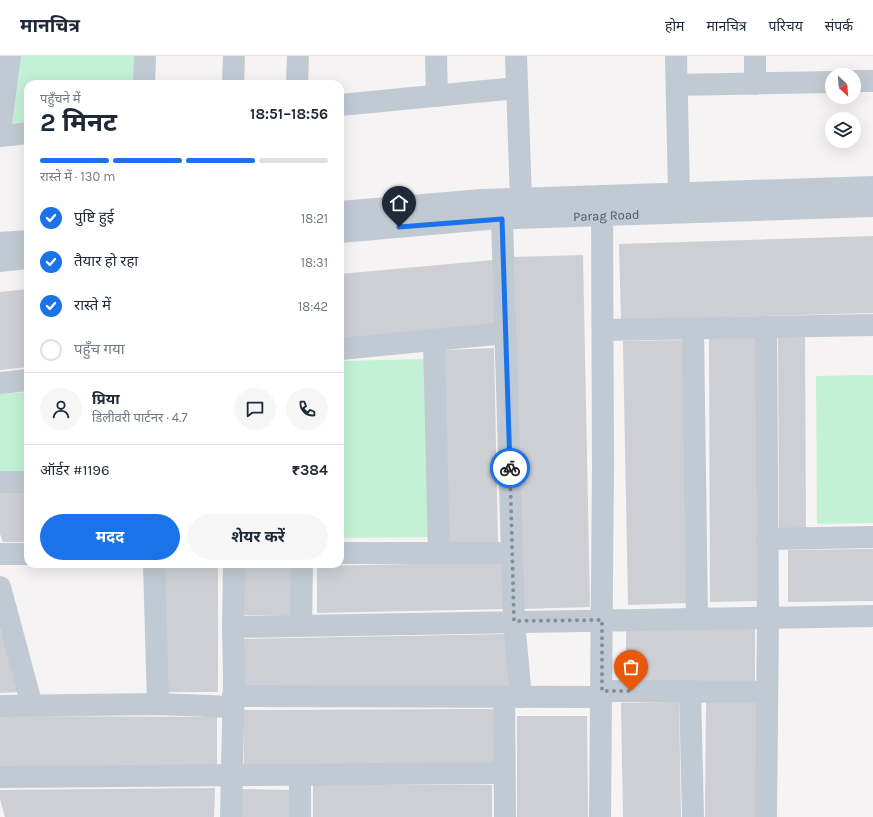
<!DOCTYPE html>
<html lang="hi">
<meta charset="utf-8">
<style>
body{margin:0;font-family:Karla,"Noto Sans Devanagari",sans-serif;background:#f6f6f7;color:#1f2937;height:100vh;display:flex;flex-direction:column;font-size:15px;white-space:nowrap}
*{box-sizing:border-box;margin:0}
p{font-size:13px;color:#747a83}
.icon{flex:none;width:22px;height:22px;fill:none;stroke:currentColor;stroke-width:2;stroke-linecap:round;stroke-linejoin:round}
.map{position:relative;flex:1;overflow:hidden}
.details{position:absolute;left:24px;top:24px;width:320px;height:488px;display:flex;flex-direction:column;background:#fff;border-radius:12px;box-shadow:0 4px 16px #0002}
.details>*{flex:none}
.needle{width:26px;rotate:154deg}
.tools{position:absolute;left:825px;top:12px;display:grid;gap:8px}
.tools a{display:grid;place-items:center;width:36px;height:36px;border-radius:50%;background:#fff;box-shadow:0 4px 16px #0002;font-size:20px}
.pin{position:absolute;display:grid;place-items:center;width:34px;height:34px;color:#fff;margin:-41px -17px;border-radius:50% 50% 50% 0;rotate:-45deg;box-shadow:0 0 4px #0007}
.pin .icon{rotate:45deg}
.courier{position:absolute;display:grid;place-items:center;width:40px;height:40px;margin:-20px;border:3px solid #1a73e8;border-radius:50%;background:#fff;color:#222;box-shadow:0 1px 5px #0007}
.head em{font-style:normal;font-weight:700}
.head div{display:flex;flex-direction:column-reverse}
.head{display:flex;align-items:center;justify-content:space-between;height:68px;padding:0 16px}
h1{font-size:26px;font-weight:700;line-height:30px}
.bar{display:grid;grid-template-columns:repeat(4,1fr);gap:6px 4px;align-content:center;height:48px;padding:0 16px}
.bar i{height:5px;border-radius:3px;background:#e0e1e3}
.bar .active{background:#1a73e8}
.bar p{grid-column:span 4}
.line{display:flex;align-items:center;gap:10px;padding:0 16px;border-top:1px solid #e0e1e3}
.line div{flex:1}
.round{display:grid;place-items:center;flex:none;width:42px;height:42px;border-radius:21px;background:#f6f6f7}
ol{padding:0 16px;list-style:none}
li{display:flex;align-items:center;gap:12px;height:44px}
li p{margin-inline-start:auto}
li .icon{padding:4px;border-radius:50%;background:#1a73e8;color:#fff;stroke-width:4}
li:last-child{color:#747a83}
li i{width:22px;height:22px;border:2px solid #e0e1e3;border-radius:50%}
.button{display:flex;gap:8px;margin-top:auto;padding:8px 16px}
.button a{flex:1;height:46px;border-radius:24px;background:#1a73e8;color:#fff;font-size:16px;font-weight:700;line-height:46px;text-align:center}
.button a+a{background:#f6f6f7;color:#1f2937}
header{display:flex;align-items:center;gap:24px;box-sizing:border-box;height:56px;padding:0 20px;background:#fff;border-bottom:1px solid #e0e1e3}
header strong{font-size:19px}
nav{display:flex;gap:22px;margin-inline-start:auto;font-size:14px}
.map>svg:first-child{display:block}
.green{fill:#c3f1d5}
.building{fill:#cdcfd5}
.lines{fill:none;stroke-linecap:round;stroke-linejoin:round}
.minor{stroke:#c1cad2;stroke-width:22}
.done{stroke:#868d94;stroke-width:4;stroke-dasharray:0 7.2}
.route{stroke:#1a73e8;stroke-width:5}
.labels{text-anchor:middle;stroke-width:4;stroke-linejoin:round;paint-order:stroke}
.street-label{font-size:13px;fill:#4a5661;stroke:#fff}
</style>
<header>
<strong>मानचित्र</strong>
<nav><a>होम</a><a>मानचित्र</a><a>परिचय</a><a>संपर्क</a></nav>
</header>
<div class="map">
<svg width="873" height="761" viewBox="0 0 873 761">
<rect width="100%" height="100%" fill="#f5f3f3"/>
<g class="green">
<polygon points="17,0 134,0 134,28 28,28 28,66 9,67"/>
<polygon points="424,303 430,481 340,482 340,305"/>
<polygon points="873,319 873,467 817,468 816,320"/>
<polygon points="28,336 28,417 0,417 0,338"/>
</g>
<g class="building">
<polygon points="873,180 873,257 621,264 619,188"/>
<polygon points="583,199 590,551 522,553 514,201"/>
<polygon points="493,204 498,269 340,283 340,218"/>
<polygon points="28,233 28,311 0,314 0,236"/>
<polygon points="805,279 806,473 779,473 778,280"/>
<polygon points="756,281 757,545 710,546 709,282"/>
<polygon points="684,284 689,547 628,549 623,285"/>
<polygon points="494,292 498,486 449,487 445,294"/>
<polygon points="0,436 28,436 28,486 3,486 0,478"/>
<polygon points="873,493 873,545 788,546 788,494"/>
<polygon points="505,506 505,553 317,557 317,510"/>
<rect x="162" y="508" width="56" height="128"/>
<polygon points="244,508 292,508 291,560 244,559"/>
<polygon points="755,570 755,625 626,625 626,571"/>
<polygon points="0,574 19,636 0,637"/>
<polygon points="515,578 516,632 242,636 242,583"/>
<polygon points="679,646 681,761 623,761 621,647"/>
<polygon points="706,646 759,646 758,761 705,761"/>
<polygon points="495,653 495,708 244,709 244,654"/>
<polygon points="0,660 217,661 217,714 0,712"/>
<polygon points="517,660 587,660 588,761 517,761"/>
<rect x="313" y="729" width="179" height="32"/>
<polygon points="215,732 214,761 5,761 0,743 0,734"/>
<polygon points="239,733 291,734 291,761 239,761"/>
</g>
<g class="lines">
<g class="minor">
<polyline points="436,0 437,40"/>
<polyline points="516,0 521,143"/>
<polyline points="676,0 679,137"/>
<polyline points="755,0 755,28"/>
<polyline points="854,25 873,25"/>
<polyline points="144,28 145,0"/>
<polyline points="233,28 234,0"/>
<polyline points="297,28 298,0"/>
<polyline points="677,29 832,26"/>
<polyline points="340,49 517,32"/>
<polyline points="0,75 10,0"/>
<polyline points="0,80 28,77"/>
<polyline points="340,156 482,144 873,131"/>
<polyline points="502,163 514,565 521,641"/>
<path id="s1" d="M 340,176 L 487,163 L 873,150"/>
<polyline points="0,187 28,185"/>
<polyline points="0,205 28,202"/>
<polyline points="766,271 768,562 766,761"/>
<polyline points="693,273 697,563"/>
<polyline points="603,274 873,269"/>
<polyline points="434,284 439,497"/>
<polyline points="340,293 505,277"/>
<polyline points="0,327 28,324"/>
<polyline points="0,426 28,426"/>
<polyline points="767,483 873,481"/>
<polyline points="340,497 512,497"/>
<polyline points="0,498 28,498"/>
<polyline points="154,508 158,648"/>
<polyline points="0,531 32,650"/>
<polyline points="301,570 302,508"/>
<polyline points="233,571 873,560"/>
<polyline points="601,635 767,636"/>
<polyline points="690,635 693,761"/>
<polyline points="233,640 601,641"/>
<polyline points="504,641 505,761"/>
<polyline points="0,650 158,648 233,651"/>
<path d="M 0,721 C 168,719 336,719 504,717"/>
<polyline points="231,761 234,622 233,571 234,508"/>
<polyline points="300,761 300,720"/>
<polyline points="600,761 603,410 602,140"/>
</g>
</g>
<g class="lines">
<polyline class="done" points="510,412 514,565 602,564 602,635 631,635"/>
<polyline class="route" points="399,171 502,163 510,412"/>
</g>
<g class="labels">
<g class="street-label">
<text dy="5" stroke="none"><textPath href="#s1" startOffset="267">Parag Road</textPath></text>
</g>
</g>
</svg>
<div class="tools">
<a><svg class="needle" viewBox="-14 -14 28 28"><path d="M0-13l5 13h-10z" fill="#e53935"/><path d="M0 13l5-13h-10z" fill="#747a83"/></svg></a>
<a><svg class="icon" aria-label="layers" viewBox="0 0 24 24"><path d="M12 4l9 5-9 5-9-5zM3 14l9 5 9-5"/></svg></a>
</div>
<div class="pin" style="left:631px;top:635px;background:#ea580c"><svg class="icon" aria-label="bag" viewBox="0 0 24 24"><path d="M5 8h14l-1 12H6zM9 8a3 3 0 0 1 6 0"/></svg></div>
<div class="pin" style="left:399px;top:171px;background:#1f2937"><svg class="icon" aria-label="home" viewBox="0 0 24 24"><path d="M3 11l9-7 9 7M6 9v11h12V9"/></svg></div>
<div class="courier" style="left:510px;top:412px"><svg class="icon" aria-label="bike" viewBox="0 0 24 24"><circle cx="6" cy="16" r="4"/><circle cx="18" cy="16" r="4"/><path d="M6 16l4-8h5l3 8M10 8l3 8H6M13 5h3"/></svg></div>
<section class="details">
<div class="head"><div><h1>2 मिनट</h1><p>पहुँचने में</p></div><em>18:51–18:56</em></div>
<div class="bar"><i class="active"></i><i class="active"></i><i class="active"></i><i></i><p>रास्ते में · 130 m</p></div>
<ol>
<li><svg class="icon" aria-label="check" viewBox="0 0 24 24"><path d="M5 12l5 5 9-10"/></svg>पुष्टि हुई<p>18:21</p></li>
<li><svg class="icon" aria-label="check" viewBox="0 0 24 24"><path d="M5 12l5 5 9-10"/></svg>तैयार हो रहा<p>18:31</p></li>
<li><svg class="icon" aria-label="check" viewBox="0 0 24 24"><path d="M5 12l5 5 9-10"/></svg>रास्ते में<p>18:42</p></li>
<li><i></i>पहुँच गया</li>
</ol>
<div class="line" style="height:72px"><a class="round"><svg class="icon" aria-label="person" viewBox="0 0 24 24"><circle cx="12" cy="8" r="4"/><path d="M4 21q1-7 8-7t8 7"/></svg></a><div><b>प्रिया</b><p>डिलीवरी पार्टनर · 4.7</p></div><a class="round"><svg class="icon" aria-label="chat" viewBox="0 0 24 24"><path d="M4 5h16v11H9l-5 4z"/></svg></a><a class="round"><svg class="icon" aria-label="phone" viewBox="0 0 24 24"><path d="M5 4h4l2 5-3 2q2 4 5 5l2-3 5 2v4C11 20 4 13 5 4z"/></svg></a></div>
<div class="line" style="height:52px"><div>ऑर्डर #1196</div><b>₹384</b></div>
<div class="button"><a>मदद</a><a>शेयर करें</a></div>
</section>
</div>
